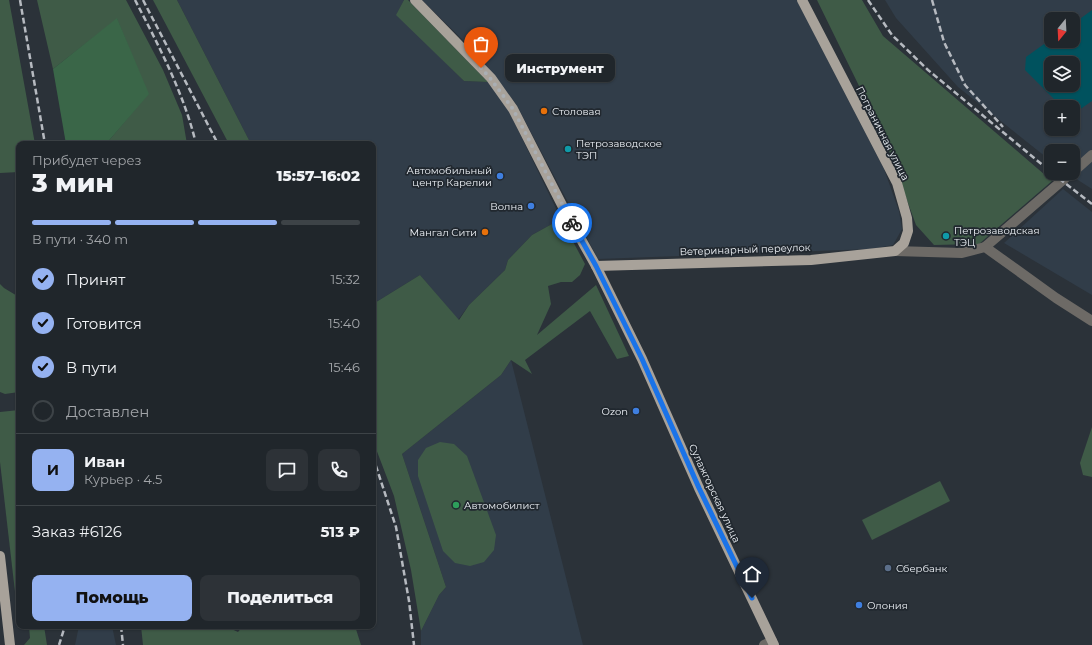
<!DOCTYPE html>
<html lang="ru">
<meta charset="utf-8">
<style>
body{margin:0;font-family:Montserrat,sans-serif;background:#2d3237;color:#f1f3f6;height:100vh;display:flex;flex-direction:column;font-size:15px;white-space:nowrap}
*{box-sizing:border-box;margin:0}
p{font-size:13px;color:#a2a5a9}
.icon{flex:none;width:22px;height:22px;fill:none;stroke:currentColor;stroke-width:2;stroke-linecap:round;stroke-linejoin:round}
.map{position:relative;flex:1;overflow:hidden}
.drawer{position:absolute;left:16px;top:141px;width:360px;height:488px;display:flex;flex-direction:column;background:#20262b;border-radius:8px;box-shadow:0 1px 3px #0004,0 0 0 1px #3d4347}
.drawer>*{flex:none}
.needle{width:26px;rotate:198deg}
.tools{position:absolute;left:1044px;top:12px;display:grid;gap:8px}
.tools a{display:grid;place-items:center;width:36px;height:36px;border-radius:8px;background:#20262b;box-shadow:0 1px 3px #0004,0 0 0 1px #3d4347;font-size:20px}
.pin{position:absolute;display:grid;place-items:center;width:34px;height:34px;color:#fff;margin:-41px -17px;border-radius:50% 50% 50% 0;rotate:-45deg;box-shadow:0 0 4px #0007}
.pin .icon{rotate:45deg}
.courier{position:absolute;display:grid;place-items:center;width:40px;height:40px;margin:-20px;border:3px solid #1a73e8;border-radius:50%;background:#fff;color:#222;box-shadow:0 1px 5px #0007}
.bubble{position:absolute;height:28px;border-radius:8px;background:#20262b;box-shadow:0 1px 3px #0004,0 0 0 1px #3d4347;font-size:13px;font-weight:800;line-height:28px;text-align:center}
.summary em{font-style:normal;font-weight:800}
.summary div{display:flex;flex-direction:column-reverse}
.summary{display:flex;align-items:center;justify-content:space-between;height:68px;padding:0 16px}
h1{font-size:26px;font-weight:800;line-height:30px}
.bar{display:grid;grid-template-columns:repeat(4,1fr);gap:6px 4px;align-content:center;height:48px;padding:0 16px}
.bar i{height:5px;border-radius:3px;background:#3d4347}
.bar .on{background:#95b2f1}
.bar p{grid-column:span 4}
.line{display:flex;align-items:center;gap:10px;padding:0 16px;border-top:1px solid #3d4347}
.line div{flex:1}
.round{display:grid;place-items:center;flex:none;width:42px;height:42px;border-radius:8px;background:#2d3237}
ol{padding:0 16px;list-style:none}
li{display:flex;align-items:center;gap:12px;height:44px}
li p{margin-inline-start:auto}
li .icon{padding:4px;border-radius:50%;background:#95b2f1;color:#111;stroke-width:4}
li:last-child{color:#a2a5a9}
li i{width:22px;height:22px;border:2px solid #3d4347;border-radius:50%}
.action{display:flex;gap:8px;margin-top:auto;padding:8px 16px}
.action a{flex:1;height:46px;border-radius:8px;background:#95b2f1;color:#111;font-size:16px;font-weight:800;line-height:46px;text-align:center}
.action a+a{background:#2d3237;color:#f1f3f6}
.map>svg:first-child{display:block}
.built{fill:#313d49;fill-rule:evenodd}
.green{fill:#3f5b47}
.forest{fill:#3a6648}
.water{fill:#00525e;fill-rule:evenodd}
.lines{fill:none;stroke-linecap:round;stroke-linejoin:round}
.minor{stroke:#6d6a66;stroke-width:10}
.major{stroke:#a8a29a;stroke-width:10}
.rail{stroke:#b6bac0;stroke-width:2.5;stroke-dasharray:6 3;stroke-linecap:butt}
.done{stroke:#aaafb4;stroke-width:4;stroke-dasharray:0 7.2}
.route{stroke:#1a73e8;stroke-width:5}
.food-dot{fill:#e8710a;stroke:#21282f;stroke-width:1.5}
.culture-dot{fill:#0f9aa8;stroke:#21282f;stroke-width:1.5}
.shop-dot{fill:#3f7fe0;stroke:#21282f;stroke-width:1.5}
.leisure-dot{fill:#2e9e5b;stroke:#21282f;stroke-width:1.5}
.service-dot{fill:#5c6f8a;stroke:#21282f;stroke-width:1.5}
.labels{text-anchor:middle;stroke-width:3.5;stroke-linejoin:round;paint-order:stroke}
.poi-label{font-size:10px;fill:#eef2f7;stroke:#21282f;text-anchor:start}
.street-label{font-size:10px;fill:#eef2f7;stroke:#21282f}
</style>
<div class="map">
<svg width="1092" height="645" viewBox="0 0 1092 645">
<rect width="100%" height="100%" fill="#2b3239"/>
<g class="built">
<polygon points="177,0 404,0 397,14 464,81 488,82 508,109 561,219 532,235 508,260 505,270 469,305 458,320 420,275 373,304 373,144 251,144"/>
<polygon points="422,0 797,0 884,169 899,211 902,229 893,245 871,249 598,259 516,104 475,52"/>
<path d="M 885,0 L 1092,0 L 1092,189 L 1067,173 L 1073,173 L 1073,151 L 1051,151 L 1051,161 L 958,87 L 896,18 ZM 1051,19 L 1073,19 L 1073,41 L 1051,41 ZM 1051,63 L 1073,63 L 1073,85 L 1051,85 ZM 1051,107 L 1073,107 L 1073,129 L 1051,129 Z"/>
<polygon points="1063,189 1092,212 1092,295 1004,243"/>
<polygon points="511,360 583,645 421,645 421,631 439,595 446,587 402,454 501,375"/>
<polygon points="79,626 112,626 116,645 75,645"/>
</g>
<g class="green">
<polygon points="0,0 9,0 35,144 19,144 19,172 0,173"/>
<polygon points="37,0 126,0 163,70 182,115 187,144 106,144 148,94 117,19 53,69"/>
<polygon points="153,0 177,0 251,144 229,144"/>
<polygon points="404,0 408,0 488,82 464,81 396,15"/>
<polygon points="817,0 862,0 883,36 1052,181 979,244 934,245 916,225 884,137"/>
<polygon points="561,219 585,264 580,275 572,282 561,282 548,286 551,304 537,335 596,285 629,356 617,359 590,311 525,360 532,374 511,360 501,375 402,454 446,587 439,595 421,631 411,570 394,496 373,441 373,304 420,275 459,320 469,305 505,270 508,260 532,235"/>
<polygon points="0,284 4,288 19,297 19,392 5,394 0,392"/>
<polygon points="19,410 19,612 17,609 0,462 0,412"/>
<polygon points="1092,427 1092,477 1083,475 1080,463"/>
<polygon points="440,442 454,444 467,456 496,535 494,550 484,562 470,566 455,563 443,551 418,476 418,460 426,448"/>
<polygon points="940,481 950,501 872,540 862,520"/>
<polygon points="29,626 44,626 47,645 24,645 30,638"/>
<polygon points="141,626 225,626 238,632 243,626 355,626 361,645 143,645"/>
</g>
<polygon class="forest" points="117,18 149,94 106,144 66,144 53,69"/>
<path class="water" d="M 1092,10 L 1092,101 L 1079,110 L 1073,109 L 1073,107 L 1061,106 L 1025,70 L 1026,57 L 1051,39 L 1051,41 L 1073,41 L 1073,24 ZM 1051,63 L 1073,63 L 1073,85 L 1051,85 Z"/>
<g class="lines">
<g class="minor">
<polyline points="1073,172 1092,155"/>
<polyline points="985,247 1071,173"/>
<polyline points="895,251 962,253 985,247 1056,298 1092,321"/>
<polyline points="764,645 772,641"/>
</g>
<g class="major">
<polyline points="415,0 491,78 513,109 564,209 596,266 642,359 699,488 774,645"/>
<polyline points="596,266 811,260 895,251 904,243 908,231 907,218 897,183 802,0"/>
<polyline points="0,556 10,645"/>
</g>
<g class="rail">
<polyline points="20,0 45,144"/>
<path d="M 135,0 C 158,44 185,96 196,144"/>
<polyline points="143,0 218,144"/>
<polyline points="868,0 892,35 928,70 1051,172"/>
<polyline points="932,0 944,42 965,85 1003,127"/>
<polyline points="1052,173 1092,204"/>
<polyline points="373,457 396,527 409,601 414,645"/>
<polyline points="121,626 123,645"/>
<polyline points="59,645 65,626"/>
</g>
</g>
<g class="lines">
<polyline class="done" points="481,68 490,78 513,109 572,223"/>
<polyline class="route" points="572,223 596,266 642,359 699,488 752,598"/>
</g>
<g class="food-dot">
<circle cx="544" cy="111" r="4"/>
<circle cx="485" cy="232" r="4"/>
</g>
<g class="culture-dot">
<circle cx="568" cy="149" r="4"/>
<circle cx="946" cy="236" r="4"/>
</g>
<g class="shop-dot">
<circle cx="500" cy="176" r="4"/>
<circle cx="531" cy="206" r="4"/>
<circle cx="636" cy="411" r="4"/>
<circle cx="859" cy="605" r="4"/>
</g>
<circle class="leisure-dot" cx="456" cy="505" r="4"/>
<circle class="service-dot" cx="888" cy="568" r="4"/>
<g class="labels">
<g class="poi-label">
<text x="552" y="115">Столовая</text>
<text x="576" y="147">Петрозаводское<tspan x="576" dy="12">ТЭП</tspan></text>
<text x="492" y="174" text-anchor="end">Автомобильный<tspan x="492" dy="12">центр Карелии</tspan></text>
<text x="523" y="210" text-anchor="end">Волна</text>
<text x="954" y="234">Петрозаводская<tspan x="954" dy="12">ТЭЦ</tspan></text>
<text x="477" y="236" text-anchor="end">Мангал Сити</text>
<text x="628" y="415" text-anchor="end">Ozon</text>
<text x="464" y="509">Автомобилист</text>
<text x="896" y="572">Сбербанк</text>
<text x="867" y="609">Олония</text>
</g>
<g class="street-label">
<text transform="translate(883 133) rotate(63)" y="4">Пограничная улица</text>
<text transform="translate(745 249) rotate(-2)" y="4">Ветеринарный переулок</text>
<text transform="translate(715 493) rotate(65)" y="4">Сулажгорская улица</text>
</g>
</g>
</svg>
<div class="tools">
<a><svg class="needle" viewBox="-14 -14 28 28"><path d="M0-13l5 13h-10z" fill="#e53935"/><path d="M0 13l5-13h-10z" fill="#a2a5a9"/></svg></a>
<a><svg class="icon" aria-label="layers" viewBox="0 0 24 24"><path d="M12 4l9 5-9 5-9-5zM3 14l9 5 9-5"/></svg></a>
<a>+</a>
<a>−</a>
</div>
<div class="pin" style="left:481px;top:68px;background:#ea580c"><svg class="icon" aria-label="bag" viewBox="0 0 24 24"><path d="M5 8h14l-1 12H6zM9 8a3 3 0 0 1 6 0"/></svg></div>
<div class="pin" style="left:752px;top:598px;background:#1f2937"><svg class="icon" aria-label="home" viewBox="0 0 24 24"><path d="M3 11l9-7 9 7M6 9v11h12V9"/></svg></div>
<div class="courier" style="left:572px;top:223px"><svg class="icon" aria-label="bike" viewBox="0 0 24 24"><circle cx="6" cy="16" r="4"/><circle cx="18" cy="16" r="4"/><path d="M6 16l4-8h5l3 8M10 8l3 8H6M13 5h3"/></svg></div>
<div class="bubble" style="left:505px;top:54px;width:110px">Инструмент</div>
<section class="drawer">
<div class="summary"><div><h1>3 мин</h1><p>Прибудет через</p></div><em>15:57–16:02</em></div>
<div class="bar"><i class="on"></i><i class="on"></i><i class="on"></i><i></i><p>В пути · 340 m</p></div>
<ol>
<li><svg class="icon" aria-label="check" viewBox="0 0 24 24"><path d="M5 12l5 5 9-10"/></svg>Принят<p>15:32</p></li>
<li><svg class="icon" aria-label="check" viewBox="0 0 24 24"><path d="M5 12l5 5 9-10"/></svg>Готовится<p>15:40</p></li>
<li><svg class="icon" aria-label="check" viewBox="0 0 24 24"><path d="M5 12l5 5 9-10"/></svg>В пути<p>15:46</p></li>
<li><i></i>Доставлен</li>
</ol>
<div class="line" style="height:72px"><b class="round" style="background:#95b2f1;color:#111">И</b><div><b>Иван</b><p>Курьер · 4.5</p></div><a class="round"><svg class="icon" aria-label="chat" viewBox="0 0 24 24"><path d="M4 5h16v11H9l-5 4z"/></svg></a><a class="round"><svg class="icon" aria-label="phone" viewBox="0 0 24 24"><path d="M5 4h4l2 5-3 2q2 4 5 5l2-3 5 2v4C11 20 4 13 5 4z"/></svg></a></div>
<div class="line" style="height:52px"><div>Заказ #6126</div><b>513 ₽</b></div>
<div class="action"><a>Помощь</a><a>Поделиться</a></div>
</section>
</div>
